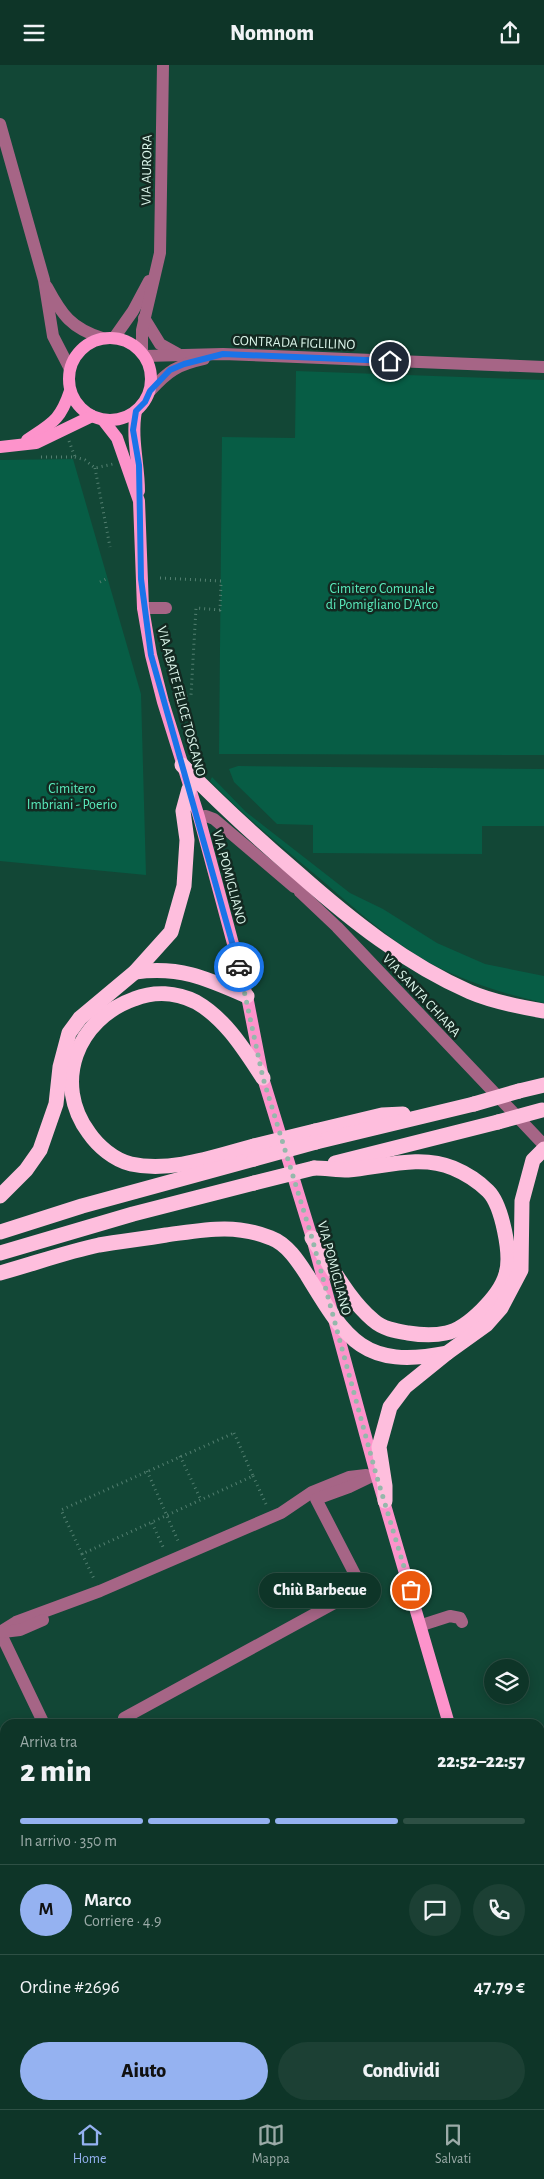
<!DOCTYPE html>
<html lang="it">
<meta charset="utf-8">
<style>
body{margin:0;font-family:"Alegreya Sans",sans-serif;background:#1c4034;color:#f1f3f6;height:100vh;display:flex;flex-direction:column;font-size:19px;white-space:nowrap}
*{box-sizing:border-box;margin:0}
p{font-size:16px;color:#9baba8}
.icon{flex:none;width:28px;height:28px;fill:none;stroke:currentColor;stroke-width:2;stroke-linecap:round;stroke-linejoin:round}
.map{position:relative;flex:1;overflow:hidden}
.drawer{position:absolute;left:0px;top:1654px;width:545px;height:391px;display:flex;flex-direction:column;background:#0e3528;border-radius:15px 15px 0 0;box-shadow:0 2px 12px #0003,0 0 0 1px #2e5045}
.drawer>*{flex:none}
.tools{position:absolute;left:484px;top:1594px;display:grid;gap:10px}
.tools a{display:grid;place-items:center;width:45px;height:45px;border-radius:50%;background:#0e3528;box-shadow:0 2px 12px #0003,0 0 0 1px #2e5045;font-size:25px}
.pin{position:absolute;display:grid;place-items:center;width:42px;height:42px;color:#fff;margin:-21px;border:2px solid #fff;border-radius:50%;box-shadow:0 1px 5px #0007}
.courier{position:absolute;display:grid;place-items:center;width:50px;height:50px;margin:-25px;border:4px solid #1a73e8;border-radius:50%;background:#fff;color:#222;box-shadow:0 1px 6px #0007}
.bubble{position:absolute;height:35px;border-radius:18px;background:#0e3528;box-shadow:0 2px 12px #0003,0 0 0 1px #2e5045;font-size:16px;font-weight:800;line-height:35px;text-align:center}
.head em{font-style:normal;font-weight:800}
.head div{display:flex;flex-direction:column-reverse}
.head{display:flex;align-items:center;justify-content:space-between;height:85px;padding:0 20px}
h1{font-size:32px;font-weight:800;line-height:38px}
.bar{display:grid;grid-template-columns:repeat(4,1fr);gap:8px 5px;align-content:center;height:60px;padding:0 20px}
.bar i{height:6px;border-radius:4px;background:#2e5045}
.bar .active{background:#95b2f1}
.bar p{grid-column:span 4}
.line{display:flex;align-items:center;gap:12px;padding:0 20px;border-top:1px solid #2e5045}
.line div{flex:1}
.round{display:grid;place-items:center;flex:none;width:52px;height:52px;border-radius:26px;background:#1c4034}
.action{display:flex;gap:10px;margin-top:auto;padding:10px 20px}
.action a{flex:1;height:58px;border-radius:30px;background:#95b2f1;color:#111;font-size:20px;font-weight:800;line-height:58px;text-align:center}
.action a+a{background:#1c4034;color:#f1f3f6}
header{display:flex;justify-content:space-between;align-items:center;height:65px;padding:0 20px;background:#0e3528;font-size:22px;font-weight:800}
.dock{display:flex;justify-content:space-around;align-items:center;height:70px;border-top:1px solid #2e5045;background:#0e3528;font-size:14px;color:#9baba8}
.dock a{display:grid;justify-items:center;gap:2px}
.dock .active{color:#95b2f1}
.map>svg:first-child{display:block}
.green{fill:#075d45}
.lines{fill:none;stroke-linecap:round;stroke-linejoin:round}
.path{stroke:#537f70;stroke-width:3;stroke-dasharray:1 4;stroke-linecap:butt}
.minor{stroke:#a66586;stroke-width:12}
.major{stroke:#fd93cb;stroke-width:12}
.highway{stroke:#febedd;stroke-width:15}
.highway-bridge{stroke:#febedd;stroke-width:15}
.done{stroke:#95b8ab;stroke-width:5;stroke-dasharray:0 9}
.route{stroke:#1a73e8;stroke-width:6}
.labels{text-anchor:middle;stroke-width:5;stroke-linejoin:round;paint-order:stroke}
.street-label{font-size:14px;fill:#dbf5ea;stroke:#132921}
.park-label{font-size:14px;fill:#5beebe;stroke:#132921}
</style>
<header><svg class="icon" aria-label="menu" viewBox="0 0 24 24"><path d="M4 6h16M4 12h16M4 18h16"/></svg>Nomnom<svg class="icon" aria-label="share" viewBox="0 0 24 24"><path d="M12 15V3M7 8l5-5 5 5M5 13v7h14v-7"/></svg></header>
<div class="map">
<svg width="544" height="2044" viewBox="0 0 544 2044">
<rect width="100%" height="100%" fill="#124736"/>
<g class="green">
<polygon points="296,306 544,315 544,690 219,689 222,372 295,373"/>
<polygon points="73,394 141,629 146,810 0,796 0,395"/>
<polygon points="238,701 544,704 544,761 482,761 482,789 313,788 313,760 277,759 234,717 229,704"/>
<path d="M 212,712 L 246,747 L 350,828 L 383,844 L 437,878 L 485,899 L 544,911 L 544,938 C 504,929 466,917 430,898 C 387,874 349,838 312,807 C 277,778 242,749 210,716 Z"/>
</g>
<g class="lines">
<g class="path">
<polyline points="41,392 75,392 69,376"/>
<polyline points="75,392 85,395 95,403 113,399"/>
<polyline points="95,403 110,482"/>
<polyline points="160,513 221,516 220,545 196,543 191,630 174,634"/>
<polyline points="100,517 106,514"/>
<polygon points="234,1368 253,1411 82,1489 61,1445"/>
<polyline points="180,1391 201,1435"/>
<polyline points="147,1406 179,1478"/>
<polyline points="253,1411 266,1439"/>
<polyline points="152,1458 164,1484"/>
<polyline points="82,1489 95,1516"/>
</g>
<g class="minor">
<polyline points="0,59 44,215 53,271 70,304"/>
<path d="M 47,222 C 62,250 71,263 102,273"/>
<polyline points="144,253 160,279 178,289"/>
<polyline points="114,273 133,246 149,216"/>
<polyline points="142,287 142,265 160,188 163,0"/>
<polyline points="145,291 223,289 544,302"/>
<path d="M 150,326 C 168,306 177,300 204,294"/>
<polyline points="143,543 166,543"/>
<polyline points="199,752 206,751 214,754 294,822"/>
<polyline points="286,799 300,827 337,862 544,1080"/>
<polyline points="422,1560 450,1551 460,1553 462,1557"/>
<polyline points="0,1567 16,1557 100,1526 281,1448 312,1427 349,1412 366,1410"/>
<polyline points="0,1567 44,1659"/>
<polyline points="3,1567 20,1565 43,1555"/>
<polyline points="124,1653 362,1523 316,1434 349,1422 376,1409"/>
<polyline points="0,1860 5,1858"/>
<polyline points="540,1962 544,1961"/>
<polyline points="0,1982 5,1980"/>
<polyline points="263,2040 266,2044"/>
</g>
<g class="major">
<circle cx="110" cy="314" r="41"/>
<path d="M 136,346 C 131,373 139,399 139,426"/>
<polyline points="103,355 117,373 139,436 143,543 151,590 163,637 199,752 247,931 263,1013 312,1173 376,1409 449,1659"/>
<path d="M 27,375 C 52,358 60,356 70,326"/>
<polyline points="0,382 36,378 92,351"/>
<polyline points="540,1987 544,2000"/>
</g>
<g class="highway">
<path d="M 182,700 C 220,739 258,774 299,809 C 351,855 406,899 470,927 C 493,937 520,942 544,946"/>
<path d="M 135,907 C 180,901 206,913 247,931"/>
<polyline points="519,1026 544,1020"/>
<polyline points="315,1066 382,1050 403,1049"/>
<polyline points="316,1077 474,1039"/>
<path d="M 254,1081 C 216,1091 171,1108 131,1099 C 114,1095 98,1081 89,1068 C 52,1018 77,954 134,934 C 154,926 176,927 196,937 C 226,954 245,986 263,1013"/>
<polyline points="335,1098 498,1057"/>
<polyline points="0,1131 26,1105 40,1085 56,1039 60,1002 69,968 80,953 135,907 171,867 184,821 187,775 183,746 189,724"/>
<polyline points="0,1167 82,1141 254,1094"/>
<path d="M 312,1173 C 331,1200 348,1234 373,1255 C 383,1264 396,1266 408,1268 C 420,1270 433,1271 446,1268 C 467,1264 500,1231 506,1209 C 512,1190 502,1140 488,1126 C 479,1117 465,1108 453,1103 C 421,1089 382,1102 348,1105 C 337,1105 325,1103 314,1103"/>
<polyline points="0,1188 133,1149 254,1118"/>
<path d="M 0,1208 C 33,1199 66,1187 99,1180 C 121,1176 144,1174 166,1170 C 204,1165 234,1158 271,1173 C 287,1179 298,1196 307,1210 C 347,1276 364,1304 447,1288"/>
<polyline points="385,1436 385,1421 379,1382 390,1342 405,1322 447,1288 486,1260 501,1243 521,1205 522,1136 533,1095 544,1084"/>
</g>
<g class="highway-bridge">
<polyline points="474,1039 519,1026"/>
<polyline points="498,1057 542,1045"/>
<polyline points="254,1081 315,1066"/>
<polyline points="254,1094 316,1077"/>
<polyline points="254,1118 314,1103"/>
</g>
</g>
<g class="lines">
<polyline class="done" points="239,902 263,1013 312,1173 376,1409 411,1525"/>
<polyline class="route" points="239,902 151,590 141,514 139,400 133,365 136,346 145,337 150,326 170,305 184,299 223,289 390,296"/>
</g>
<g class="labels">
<g class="street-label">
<text transform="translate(146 105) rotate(-89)" y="5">VIA AURORA</text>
<text transform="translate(294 277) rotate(2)" y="5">CONTRADA FIGLILINO</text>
<text transform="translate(182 636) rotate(75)" y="5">VIA ABATE FELICE TOSCANO</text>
<text transform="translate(230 812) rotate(75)" y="5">VIA POMIGLIANO</text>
<text transform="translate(422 930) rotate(47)" y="5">VIA SANTA CHIARA</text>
<text transform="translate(335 1203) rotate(75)" y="5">VIA POMIGLIANO</text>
</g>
<g class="park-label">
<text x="382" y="528">Cimitero Comunale<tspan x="382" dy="16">di Pomigliano D'Arco</tspan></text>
<text x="72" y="728">Cimitero<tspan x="72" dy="16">Imbriani - Poerio</tspan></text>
</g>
</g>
</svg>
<div class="tools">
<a><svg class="icon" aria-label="layers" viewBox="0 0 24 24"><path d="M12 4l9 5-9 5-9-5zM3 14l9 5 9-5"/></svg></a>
</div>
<div class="pin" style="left:411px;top:1525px;background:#ea580c"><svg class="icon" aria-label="bag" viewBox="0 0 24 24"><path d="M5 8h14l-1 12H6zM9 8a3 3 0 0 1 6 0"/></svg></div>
<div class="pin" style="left:390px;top:296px;background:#1f2937"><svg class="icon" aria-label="home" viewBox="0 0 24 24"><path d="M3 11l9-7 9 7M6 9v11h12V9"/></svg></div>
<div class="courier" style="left:239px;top:902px"><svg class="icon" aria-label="car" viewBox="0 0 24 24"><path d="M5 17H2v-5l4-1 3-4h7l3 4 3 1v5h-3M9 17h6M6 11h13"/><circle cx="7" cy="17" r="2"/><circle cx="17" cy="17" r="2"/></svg></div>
<div class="bubble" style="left:259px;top:1508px;width:122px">Chiù Barbecue</div>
<section class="drawer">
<div class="head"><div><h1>2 min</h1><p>Arriva tra</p></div><em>22:52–22:57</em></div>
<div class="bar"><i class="active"></i><i class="active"></i><i class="active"></i><i></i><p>In arrivo · 350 m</p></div>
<div class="line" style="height:90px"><b class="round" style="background:#95b2f1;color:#111">M</b><div><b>Marco</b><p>Corriere · 4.9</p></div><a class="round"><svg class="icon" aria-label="chat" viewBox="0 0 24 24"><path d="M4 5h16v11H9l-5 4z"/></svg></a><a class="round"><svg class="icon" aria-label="phone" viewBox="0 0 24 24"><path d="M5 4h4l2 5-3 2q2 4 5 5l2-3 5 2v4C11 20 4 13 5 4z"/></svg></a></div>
<div class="line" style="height:65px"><div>Ordine #2696</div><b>47.79 €</b></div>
<div class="action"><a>Aiuto</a><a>Condividi</a></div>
</section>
</div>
<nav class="dock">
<a class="active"><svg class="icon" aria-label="home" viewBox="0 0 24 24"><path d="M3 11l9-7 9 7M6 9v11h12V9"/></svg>Home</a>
<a><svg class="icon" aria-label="map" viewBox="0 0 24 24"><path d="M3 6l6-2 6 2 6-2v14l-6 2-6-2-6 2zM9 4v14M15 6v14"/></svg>Mappa</a>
<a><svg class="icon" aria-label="saved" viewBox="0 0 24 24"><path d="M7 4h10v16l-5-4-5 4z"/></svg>Salvati</a>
</nav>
